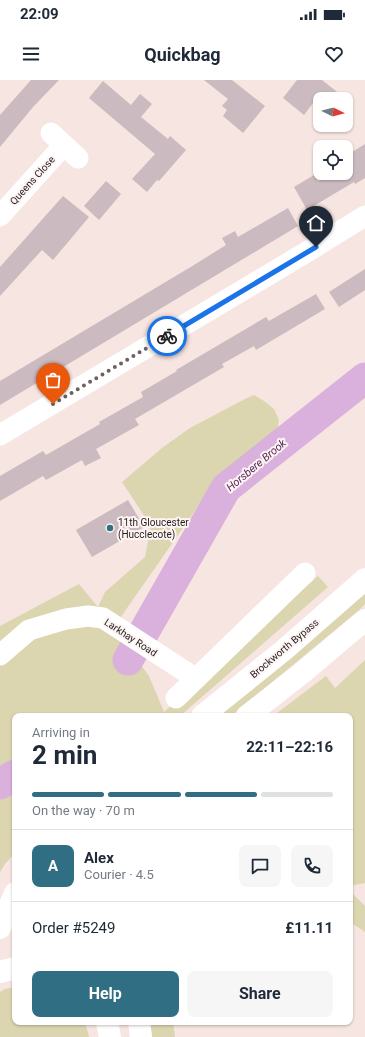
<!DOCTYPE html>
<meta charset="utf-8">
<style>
body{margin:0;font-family:Roboto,sans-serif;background:#f6f6f7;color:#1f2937;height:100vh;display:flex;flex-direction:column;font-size:15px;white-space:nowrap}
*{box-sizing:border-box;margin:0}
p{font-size:13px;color:#747a83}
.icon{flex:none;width:22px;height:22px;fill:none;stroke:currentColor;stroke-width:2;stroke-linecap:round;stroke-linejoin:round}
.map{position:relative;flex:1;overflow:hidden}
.panel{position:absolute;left:12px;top:633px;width:341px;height:312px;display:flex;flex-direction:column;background:#fff;border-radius:8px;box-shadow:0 1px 3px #0004}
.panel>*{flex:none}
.needle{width:26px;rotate:96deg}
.controls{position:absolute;left:313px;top:12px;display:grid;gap:8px}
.controls a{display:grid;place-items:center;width:40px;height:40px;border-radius:8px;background:#fff;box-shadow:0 1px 3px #0004;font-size:20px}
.pin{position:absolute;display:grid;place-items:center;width:34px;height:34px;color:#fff;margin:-41px -17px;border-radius:50% 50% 50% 0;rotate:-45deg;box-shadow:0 0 4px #0007}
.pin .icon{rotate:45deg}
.courier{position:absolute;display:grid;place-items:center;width:40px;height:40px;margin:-20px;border:3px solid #1a73e8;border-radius:50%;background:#fff;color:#222;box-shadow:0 1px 5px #0007}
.head em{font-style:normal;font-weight:700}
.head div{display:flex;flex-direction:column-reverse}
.head{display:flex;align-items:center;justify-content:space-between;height:68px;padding:0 20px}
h1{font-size:26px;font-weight:700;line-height:30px}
.bar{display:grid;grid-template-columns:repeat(4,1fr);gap:6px 4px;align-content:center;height:48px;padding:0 20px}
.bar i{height:5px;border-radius:3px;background:#e0e1e3}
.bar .selected{background:#306e83}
.bar p{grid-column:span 4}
.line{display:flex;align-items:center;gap:10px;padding:0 20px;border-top:1px solid #e0e1e3}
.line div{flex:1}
.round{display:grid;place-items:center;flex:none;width:42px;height:42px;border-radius:8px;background:#f6f6f7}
.primary-button{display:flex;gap:8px;margin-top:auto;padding:8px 20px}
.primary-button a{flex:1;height:46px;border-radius:8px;background:#306e83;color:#fff;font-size:16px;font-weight:700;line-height:46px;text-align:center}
.primary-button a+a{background:#f6f6f7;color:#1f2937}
.status{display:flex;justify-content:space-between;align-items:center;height:28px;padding:0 20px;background:#fff;direction:ltr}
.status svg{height:11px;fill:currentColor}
header{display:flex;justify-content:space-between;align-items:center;height:52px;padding:0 20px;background:#fff;font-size:18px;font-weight:700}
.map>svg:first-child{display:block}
.green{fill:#dbd5b0}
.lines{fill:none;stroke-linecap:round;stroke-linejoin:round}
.river{stroke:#dab0dc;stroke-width:31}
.building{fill:#cbbabf}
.minor{stroke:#fff;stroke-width:21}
.trunk{stroke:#fff;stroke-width:22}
.done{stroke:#6d6260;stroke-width:4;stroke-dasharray:0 7.2}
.route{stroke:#1a73e8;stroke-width:5}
.poi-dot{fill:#306e83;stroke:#fdf5f4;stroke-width:1.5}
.labels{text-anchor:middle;stroke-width:4;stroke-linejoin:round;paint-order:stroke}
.street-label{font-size:10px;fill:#231c1b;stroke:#fdf5f4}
.poi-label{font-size:10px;fill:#231c1b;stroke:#fdf5f4;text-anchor:start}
.water-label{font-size:11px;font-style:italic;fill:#5a285d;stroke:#fdf5f4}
</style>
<div class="status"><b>22:09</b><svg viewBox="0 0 49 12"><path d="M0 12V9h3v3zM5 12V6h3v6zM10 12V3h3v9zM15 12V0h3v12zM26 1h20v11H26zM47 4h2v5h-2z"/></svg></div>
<header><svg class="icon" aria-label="menu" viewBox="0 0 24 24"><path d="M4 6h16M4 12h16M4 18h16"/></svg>Quickbag<svg class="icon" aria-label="heart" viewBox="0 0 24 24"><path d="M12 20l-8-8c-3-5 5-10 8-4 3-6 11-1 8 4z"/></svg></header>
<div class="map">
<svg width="365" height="957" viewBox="0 0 365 957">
<rect width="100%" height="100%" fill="#f7e5e1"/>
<g class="green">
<polygon points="254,315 264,321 274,329 279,340 276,357 241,387 208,412 118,541 100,531 149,596 164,632 318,496 328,507 180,636 15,636 15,773 5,784 0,792 0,546 79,504 98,527 105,512 145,477 151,446 122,402 162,368 190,348 245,319"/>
<polygon points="365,511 365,524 358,531 231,636 215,636"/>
<polygon points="365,580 365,803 350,806 350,636 273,636 326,596 335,608"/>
<polygon points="350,811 365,826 365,852 350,842"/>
<polygon points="15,907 15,942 85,942 89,957 0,957 0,912 5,909"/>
<polygon points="150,942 173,942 175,957 152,957"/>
</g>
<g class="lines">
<g class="river">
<polyline points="128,580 226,408 365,298"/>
<polyline points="0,704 15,695"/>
</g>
</g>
<g class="building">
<polygon points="31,0 59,0 33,27 0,67 0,35"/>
<polygon points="204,0 232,0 265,26 243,53 223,36 227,30 222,26 228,19"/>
<polygon points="297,0 322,0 346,19 316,19 304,35 283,18"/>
<polygon points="103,1 131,25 140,14 152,24 141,37 168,59 170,56 186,70 159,101 157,100 147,112 132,99 155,74 89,18"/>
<polygon points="365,64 365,98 355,104 354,102 307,130 294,107 314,95 318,101 332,93 346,93 346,76"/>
<polygon points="106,101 121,114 99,140 84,126"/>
<polygon points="63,116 89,137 53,180 42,170 0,216 0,187"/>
<polygon points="288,128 298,146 0,325 0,301 194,185 226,165 222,158 235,151 238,157"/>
<polygon points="365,189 365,210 339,227 329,212"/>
<polygon points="316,214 325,229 256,270 254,266 222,284 224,287 135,339 139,345 96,369 101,378 85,386 82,380 46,400 43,396 0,421 0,396 43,371 46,375 100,344 99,342 143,317 141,312 177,291 176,290 266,237 269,241"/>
<polygon points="128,420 144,447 92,477 76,450"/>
</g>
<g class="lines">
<g class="minor">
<polyline points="51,53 78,78"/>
<polyline points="0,136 64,65"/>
<polyline points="0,355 305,173 365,136"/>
<polyline points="0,575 29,550 66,539 88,536 103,538 195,598"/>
<polyline points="176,618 305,493"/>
</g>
<g class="trunk">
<polyline points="202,636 284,570 365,499"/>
<polyline points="247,636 302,593 365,540"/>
<polyline points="0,848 15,813"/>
<polyline points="0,892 15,888"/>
<polyline points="107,942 110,957"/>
<polyline points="139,942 141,957"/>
</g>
</g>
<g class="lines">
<polyline class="done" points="53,324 167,256"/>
<polyline class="route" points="167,256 316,167"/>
</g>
<circle class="poi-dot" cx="110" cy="448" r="4"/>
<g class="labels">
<g class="street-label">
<text transform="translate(32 100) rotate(-48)" y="4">Queens Close</text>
<text transform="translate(131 557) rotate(33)" y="4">Larkhay Road</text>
<text transform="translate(284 568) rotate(-40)" y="4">Brockworth Bypass</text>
</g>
<g class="poi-label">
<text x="118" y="446">11th Gloucester<tspan x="118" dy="12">(Hucclecote)</tspan></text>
</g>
<g class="water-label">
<text transform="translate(256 385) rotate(-40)" y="4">Horsbere Brook</text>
</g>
</g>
</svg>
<div class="controls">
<a><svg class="needle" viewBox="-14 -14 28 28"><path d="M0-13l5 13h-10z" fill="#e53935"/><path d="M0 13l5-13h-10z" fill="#747a83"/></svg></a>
<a><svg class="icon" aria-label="locate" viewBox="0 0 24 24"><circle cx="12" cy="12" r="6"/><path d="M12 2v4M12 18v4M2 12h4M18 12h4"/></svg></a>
</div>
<div class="pin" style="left:53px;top:324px;background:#ea580c"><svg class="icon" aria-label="bag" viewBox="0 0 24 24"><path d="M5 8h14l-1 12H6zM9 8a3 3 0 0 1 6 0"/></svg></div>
<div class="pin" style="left:316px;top:167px;background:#1f2937"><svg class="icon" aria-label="home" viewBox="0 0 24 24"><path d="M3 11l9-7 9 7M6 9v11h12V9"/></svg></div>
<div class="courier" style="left:167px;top:256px"><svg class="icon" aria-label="bike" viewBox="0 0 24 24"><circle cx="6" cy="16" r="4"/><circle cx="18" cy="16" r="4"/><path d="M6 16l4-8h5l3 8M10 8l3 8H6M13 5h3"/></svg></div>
<section class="panel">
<div class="head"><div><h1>2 min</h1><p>Arriving in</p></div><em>22:11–22:16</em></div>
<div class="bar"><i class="selected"></i><i class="selected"></i><i class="selected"></i><i></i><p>On the way · 70 m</p></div>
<div class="line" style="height:72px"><b class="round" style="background:#306e83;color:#fff">A</b><div><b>Alex</b><p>Courier · 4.5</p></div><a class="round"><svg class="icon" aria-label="chat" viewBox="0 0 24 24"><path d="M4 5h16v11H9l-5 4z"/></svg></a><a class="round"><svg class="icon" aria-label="phone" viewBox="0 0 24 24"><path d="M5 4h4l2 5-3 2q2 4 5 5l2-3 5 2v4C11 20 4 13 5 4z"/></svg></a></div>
<div class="line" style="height:52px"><div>Order #5249</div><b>£11.11</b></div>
<div class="primary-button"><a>Help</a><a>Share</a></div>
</section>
</div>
